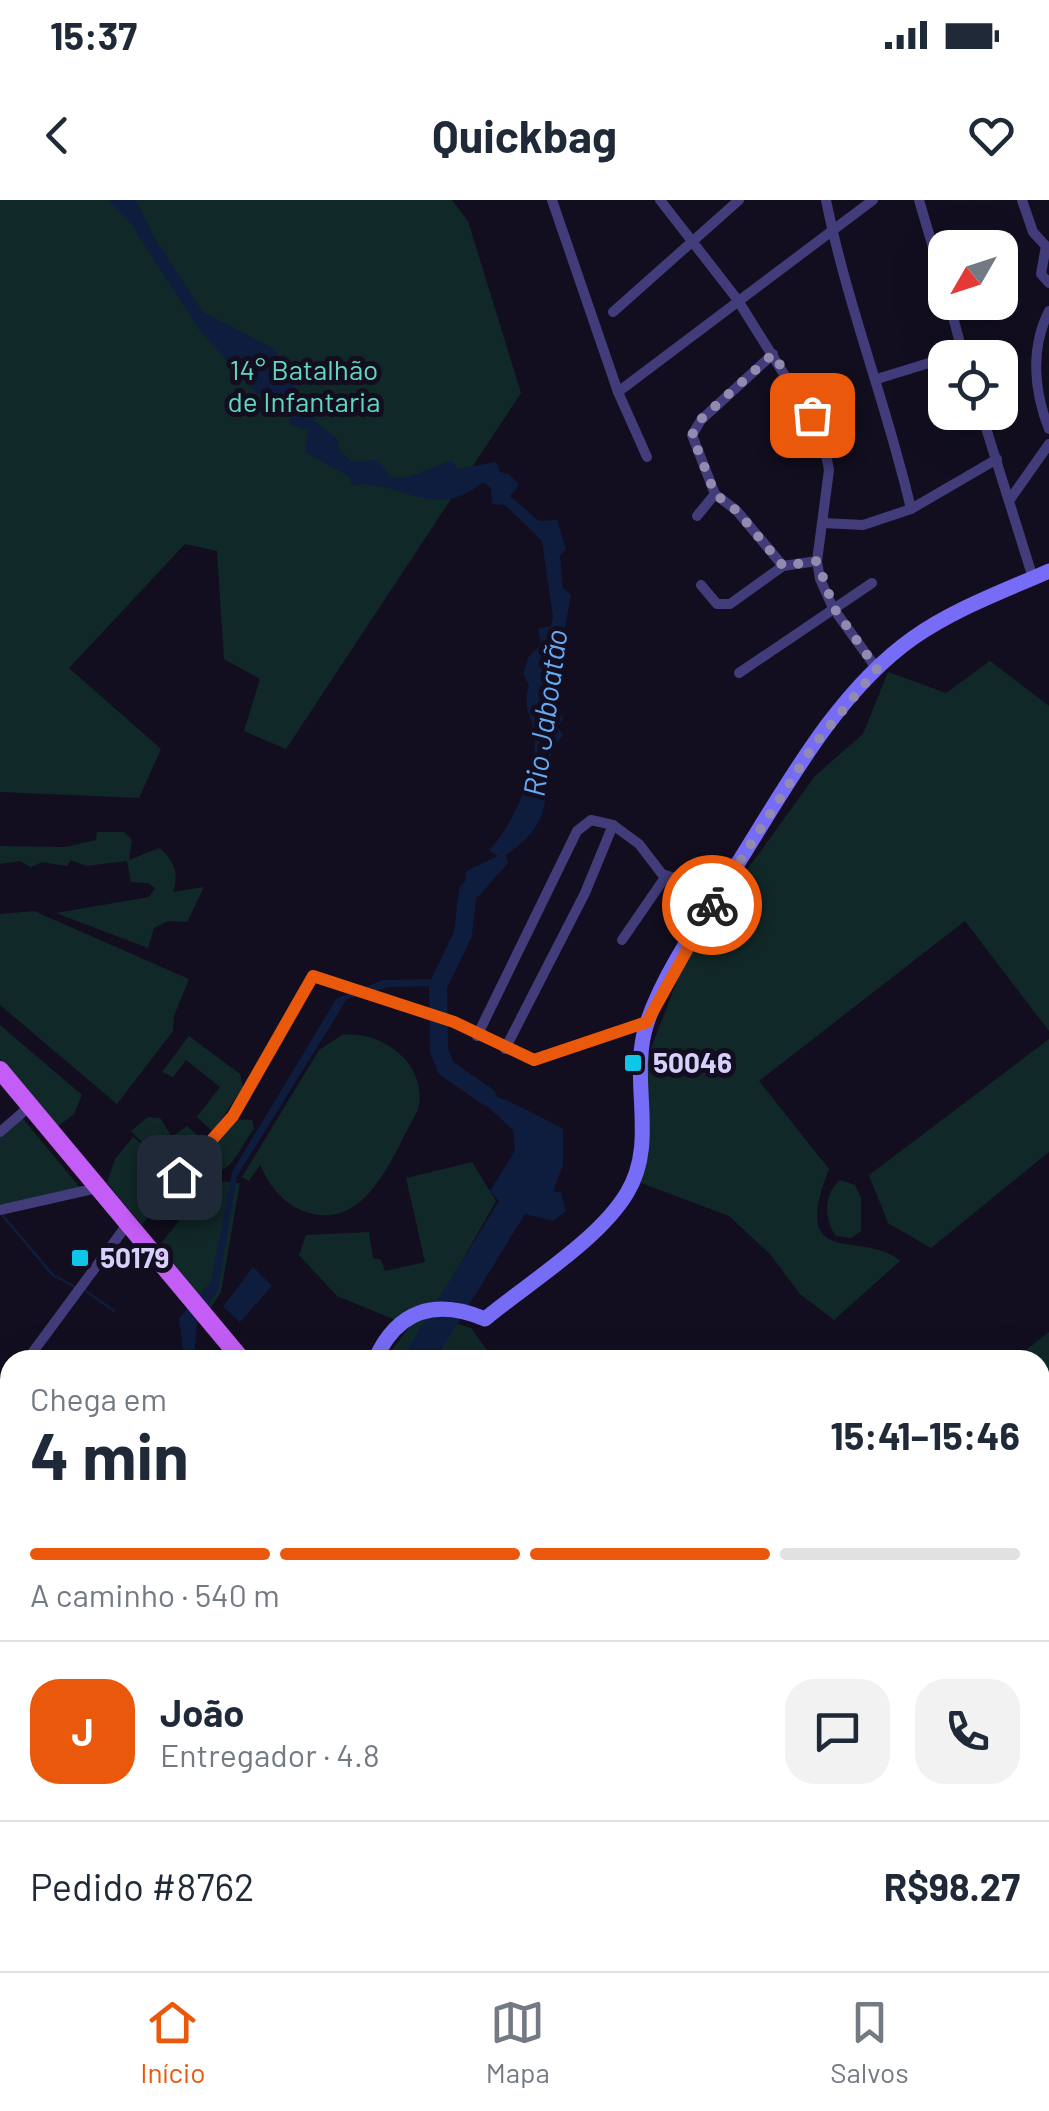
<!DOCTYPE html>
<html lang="pt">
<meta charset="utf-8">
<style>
body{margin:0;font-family:Barlow,sans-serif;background:#f2f2f3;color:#1f2937;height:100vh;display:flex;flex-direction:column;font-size:38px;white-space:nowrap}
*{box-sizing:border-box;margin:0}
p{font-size:32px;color:#747a83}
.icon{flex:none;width:55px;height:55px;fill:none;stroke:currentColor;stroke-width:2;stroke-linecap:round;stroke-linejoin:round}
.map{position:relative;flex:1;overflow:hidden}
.drawer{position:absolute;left:0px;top:1150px;width:1050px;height:622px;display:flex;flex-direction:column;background:#fff;border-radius:30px 30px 0 0;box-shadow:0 10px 40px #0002}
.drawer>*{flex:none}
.needle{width:65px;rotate:231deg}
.fabs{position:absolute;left:928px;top:30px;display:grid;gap:20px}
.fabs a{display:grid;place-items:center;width:90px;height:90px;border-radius:20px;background:#fff;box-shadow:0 10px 40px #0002;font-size:50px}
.pin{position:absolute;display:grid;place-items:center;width:85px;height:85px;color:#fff;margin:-42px;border-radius:20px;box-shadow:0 5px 15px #0006}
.courier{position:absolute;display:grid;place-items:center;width:100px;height:100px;margin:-50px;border:8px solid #ea580c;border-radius:50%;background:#fff;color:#222;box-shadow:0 2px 12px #0007}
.head em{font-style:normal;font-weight:700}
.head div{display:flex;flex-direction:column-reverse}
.head{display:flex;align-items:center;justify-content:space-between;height:170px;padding:0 30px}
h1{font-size:65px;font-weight:700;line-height:75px}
.bar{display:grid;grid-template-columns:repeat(4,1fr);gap:15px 10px;align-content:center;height:120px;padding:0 30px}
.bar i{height:12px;border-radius:8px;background:#e0e1e3}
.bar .current{background:#ea580c}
.bar p{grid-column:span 4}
.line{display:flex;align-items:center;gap:25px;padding:0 30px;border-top:2px solid #e0e1e3}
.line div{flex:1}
.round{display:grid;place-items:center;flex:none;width:105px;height:105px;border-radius:30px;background:#f2f2f3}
.status{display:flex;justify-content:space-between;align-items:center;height:70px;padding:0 50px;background:#fff;direction:ltr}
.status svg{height:28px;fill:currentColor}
header{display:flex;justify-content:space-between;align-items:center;height:130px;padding:0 30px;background:#fff;font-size:45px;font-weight:700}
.tab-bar{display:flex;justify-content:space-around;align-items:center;height:140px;border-top:2px solid #e0e1e3;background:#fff;font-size:28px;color:#747a83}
.tab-bar a{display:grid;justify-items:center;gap:5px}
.tab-bar .current{color:#ea580c}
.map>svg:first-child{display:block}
.green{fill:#112829}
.water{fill:#0e1d3e}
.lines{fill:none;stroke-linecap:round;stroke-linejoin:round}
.stream{stroke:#0e1d3e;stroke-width:2.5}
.river{stroke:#0e1d3e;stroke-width:18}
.street{stroke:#423c7b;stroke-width:10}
.secondary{stroke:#776cf5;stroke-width:15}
.primary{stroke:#c45df5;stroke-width:18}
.rail-casing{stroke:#0fc6e8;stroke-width:6}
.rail{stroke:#120e1f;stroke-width:2.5;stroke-dasharray:8;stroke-linecap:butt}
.done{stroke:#928baf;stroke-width:10;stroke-dasharray:0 18}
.route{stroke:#ea580c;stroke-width:12}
.poi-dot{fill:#0fc6e8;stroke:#120e1f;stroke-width:4}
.labels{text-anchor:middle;stroke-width:10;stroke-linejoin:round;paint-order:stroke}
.park-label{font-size:28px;fill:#60d7bf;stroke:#120e1f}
.poi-label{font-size:28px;font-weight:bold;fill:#d7cffc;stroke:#120e1f;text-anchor:start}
.water-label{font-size:30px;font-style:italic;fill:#64aaf5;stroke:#120e1f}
</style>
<div class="status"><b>15:37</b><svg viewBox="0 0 49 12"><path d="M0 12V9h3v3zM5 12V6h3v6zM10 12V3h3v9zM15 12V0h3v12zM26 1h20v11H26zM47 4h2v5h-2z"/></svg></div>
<header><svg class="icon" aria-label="back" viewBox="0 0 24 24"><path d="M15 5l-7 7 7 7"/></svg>Quickbag<svg class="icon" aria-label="heart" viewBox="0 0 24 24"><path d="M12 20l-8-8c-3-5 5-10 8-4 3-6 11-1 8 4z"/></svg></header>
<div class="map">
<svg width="1049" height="1771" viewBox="0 0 1049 1771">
<rect width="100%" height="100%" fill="#120e1f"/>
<g class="green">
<polygon points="0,0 452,0 468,21 521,193 286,549 244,531 260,479 224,459 217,351 185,344 69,468 161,549 139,598 0,592"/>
<path d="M 990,461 L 1049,506 L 1049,831 L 965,721 L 759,881 L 829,969 C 788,1073 863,1028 900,1061 L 834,1120 L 800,1094 L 770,1054 L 729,1016 L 641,983 L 646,861 L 698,727 L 744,674 L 815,576 L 863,534 L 888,472 L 946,493 Z"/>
<path d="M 97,632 L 124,632 L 132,640 L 129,660 L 159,648 C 175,660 179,676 173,692 L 204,687 L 187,722 L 168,721 L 154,728 L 148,748 L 56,713 L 149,697 L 155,688 L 148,683 L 131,682 L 127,661 L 86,666 L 71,660 L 67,666 L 42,662 L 31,667 L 20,661 L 0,664 L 0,646 L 65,647 L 96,640 Z"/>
<polygon points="34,711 189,779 174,816 173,831 117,904 0,805 0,714"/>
<polygon points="0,825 82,895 74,914 57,927 0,859"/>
<path d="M 342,835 C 384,830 429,866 418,910 C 394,951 369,1030 309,1013 C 285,1006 270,987 260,965 L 249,981 L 242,977 L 319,850 Z"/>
<polygon points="189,836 240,874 243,887 213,932 197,917 220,887 186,860 173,877 162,872"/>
<polygon points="1049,839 1049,952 931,1048 888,1023 869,975"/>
<polygon points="19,914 82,990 0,1005 0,930"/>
<path d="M 148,917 L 160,918 L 172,937 L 187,926 L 205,942 L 234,919 L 252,920 L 254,928 C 239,949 232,975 205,974 L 198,963 L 186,970 L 174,955 L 172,959 L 177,977 L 240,983 L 221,1092 L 210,1109 L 159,1046 L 201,993 L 177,977 L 142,1025 L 107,983 L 115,959 L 133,937 L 152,952 L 131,931 Z"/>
<polygon points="472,962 496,1001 442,1096 429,1110 398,1121 337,1096 299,1055 306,1035 369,1032 373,1058 381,1060 385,1071 425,1062 406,978"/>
<path d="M 840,980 L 855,985 L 861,998 L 861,1031 L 851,1038 L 836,1036 C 824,1020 823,994 840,980 Z"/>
<polygon points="421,1112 471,1128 494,1160 384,1160"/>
<polygon points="1049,1132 1049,1184 1040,1183 1040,1160 1016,1158"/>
<polygon points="10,1706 10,1762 79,1763 72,1771 0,1771 0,1712"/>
<polygon points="992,1762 1000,1771 624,1771 622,1763"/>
<polygon points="136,1763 136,1762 195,1763 191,1771 128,1771"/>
</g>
<g class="water">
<path d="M 108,0 L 136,0 L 157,42 L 203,112 L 274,149 L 313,220 L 337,239 L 340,251 L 352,262 L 378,260 L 390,277 C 409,282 433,265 452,261 L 457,269 L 496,262 L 500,272 L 509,274 L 519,285 L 510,296 L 539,321 L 557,320 L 566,349 L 560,356 L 563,388 L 571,395 L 551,502 L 554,517 L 559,511 L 563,517 L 558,528 L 563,535 C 529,573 571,613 506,655 L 508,663 L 478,697 L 455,706 L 464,694 L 466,671 L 498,656 L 489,650 C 512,628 536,571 535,539 C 534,515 521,513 529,485 L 523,474 L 529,456 L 541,445 L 538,429 L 551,426 L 553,417 L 542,341 L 505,305 L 492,304 L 491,288 L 483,282 C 432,324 401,278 351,285 L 350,277 L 305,252 L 308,230 L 288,224 L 294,211 L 265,205 L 269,195 L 257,194 L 200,131 L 131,24 Z"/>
<polygon points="439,779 438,786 389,787 347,799 237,976 218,1090 197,1123 194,1160 184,1160 179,1118 211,1082 232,972 336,799 383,780"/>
<path d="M 465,885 C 500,896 531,911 563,929 L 563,965 L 553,991 L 561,993 L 566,1011 L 553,1021 L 525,1014 L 435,1160 L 401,1160 L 499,1001 L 490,991 L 515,951 L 513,930 Z"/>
<polygon points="253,1067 272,1086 240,1122 223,1107"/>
</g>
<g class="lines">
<g class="stream">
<polyline points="3,1016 53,1075 75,1087"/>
<polyline points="86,1091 114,1111"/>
</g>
<polyline class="river" points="477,682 468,691 463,734 438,786 439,850 446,868 488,897"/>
<g class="street">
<polyline points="552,0 618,192 647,257"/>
<polyline points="660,0 737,99 822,235 829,270 817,361 820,379 833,408 877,469"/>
<polyline points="919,0 945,88"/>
<polyline points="1022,0 1033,32 1046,46 1041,74 1049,83"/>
<polyline points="949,102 964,158"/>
<path d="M 1049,111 C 1030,148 1034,192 1049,229"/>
<polyline points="613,112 739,0"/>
<polyline points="773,154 701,220 692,235 715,294 737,311 783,366"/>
<polyline points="877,179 945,158"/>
<polyline points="618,192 873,0"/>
<polyline points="981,212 1033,378"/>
<polyline points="1011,298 1049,244"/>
<polyline points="911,309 997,259"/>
<polyline points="697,316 715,294"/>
<path d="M 823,323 L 863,325 L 911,309 C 887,205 847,105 826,0"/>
<polyline points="701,385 717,404 730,404 783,366 817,361"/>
<polyline points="739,473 872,383"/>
<polyline points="613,625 639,644 662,674 688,682 714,701"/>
<polyline points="622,740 666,676"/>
<polyline points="477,836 577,631 591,620 613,625 585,693 505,849"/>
<polyline points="0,932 30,906"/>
<polyline points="179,977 233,916 313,777 454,822 535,860 647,822"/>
<polyline points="0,1010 97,988"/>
<polyline points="27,1160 126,1026"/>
<polyline points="0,1200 10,1185"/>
<polyline points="0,1314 10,1271"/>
<polyline points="0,1364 10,1365"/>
<polyline points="0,1431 10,1433"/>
<polyline points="0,1512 10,1515"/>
<polyline points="0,1661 10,1665"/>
<polyline points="340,1762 346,1771"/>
<polyline points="89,1771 97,1762"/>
<polyline points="257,1771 262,1762"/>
<polyline points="404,1771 415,1762"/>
</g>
<path class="secondary" d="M 375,1160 C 397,1110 435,1098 485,1119 C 528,1083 599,1040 627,993 C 659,941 628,879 647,823 C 665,769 703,718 733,671 C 784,591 834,494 913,438 C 954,409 1004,391 1049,371"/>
<g class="primary">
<polyline points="0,870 242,1160"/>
<polyline points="616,1762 618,1771"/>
</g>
<defs>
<g id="rail">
<polyline points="0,1191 10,1198"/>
<polyline points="547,1762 550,1771"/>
</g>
</defs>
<use href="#rail" class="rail-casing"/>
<use href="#rail" class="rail"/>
</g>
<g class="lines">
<polyline class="done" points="712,705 814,545 877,469 834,408 817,361 783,366 737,311 715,294 692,235 700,220 773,154 812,215"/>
<polyline class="route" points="179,977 233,916 313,776 454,822 534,860 647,822 712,705"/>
</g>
<g class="poi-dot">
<rect x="623" y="853" width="20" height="20" rx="5"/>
<rect x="70" y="1048" width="20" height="20" rx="5"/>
</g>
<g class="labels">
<g class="park-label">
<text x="304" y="180">14° Batalhão<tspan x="304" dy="32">de Infantaria</tspan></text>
</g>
<g class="poi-label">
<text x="653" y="873">50046</text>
<text x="100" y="1068">50179</text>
</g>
<g class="water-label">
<text transform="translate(546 513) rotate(-82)" y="10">Rio Jaboatão</text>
</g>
</g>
</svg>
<div class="fabs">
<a><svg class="needle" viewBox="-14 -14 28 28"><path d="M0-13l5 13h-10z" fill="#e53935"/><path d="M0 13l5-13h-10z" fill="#747a83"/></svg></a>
<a><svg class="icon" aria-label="locate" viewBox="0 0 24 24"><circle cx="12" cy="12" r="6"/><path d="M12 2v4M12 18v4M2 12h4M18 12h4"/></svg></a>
</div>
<div class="pin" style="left:812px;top:215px;background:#ea580c"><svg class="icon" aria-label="bag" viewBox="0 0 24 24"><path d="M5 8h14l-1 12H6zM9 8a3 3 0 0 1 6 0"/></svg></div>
<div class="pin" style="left:179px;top:977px;background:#1f2937"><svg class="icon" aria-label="home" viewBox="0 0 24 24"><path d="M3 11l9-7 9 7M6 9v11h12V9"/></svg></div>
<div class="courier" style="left:712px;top:705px"><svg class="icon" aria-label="bike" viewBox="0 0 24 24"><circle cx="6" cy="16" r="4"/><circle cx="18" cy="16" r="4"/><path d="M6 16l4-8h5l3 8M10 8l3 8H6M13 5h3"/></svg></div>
<section class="drawer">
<div class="head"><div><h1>4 min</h1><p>Chega em</p></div><em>15:41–15:46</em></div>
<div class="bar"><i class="current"></i><i class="current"></i><i class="current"></i><i></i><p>A caminho · 540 m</p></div>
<div class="line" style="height:180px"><b class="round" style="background:#ea580c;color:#fff">J</b><div><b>João</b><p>Entregador · 4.8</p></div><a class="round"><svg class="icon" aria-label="chat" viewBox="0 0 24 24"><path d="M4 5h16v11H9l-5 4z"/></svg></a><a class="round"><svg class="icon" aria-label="phone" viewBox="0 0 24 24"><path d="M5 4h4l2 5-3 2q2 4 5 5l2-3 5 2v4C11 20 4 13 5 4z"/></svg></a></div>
<div class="line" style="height:130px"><div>Pedido #8762</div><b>R$98.27</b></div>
</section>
</div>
<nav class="tab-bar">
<a class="current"><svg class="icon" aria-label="home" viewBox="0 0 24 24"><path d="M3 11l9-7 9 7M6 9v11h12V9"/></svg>Início</a>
<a><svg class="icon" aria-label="map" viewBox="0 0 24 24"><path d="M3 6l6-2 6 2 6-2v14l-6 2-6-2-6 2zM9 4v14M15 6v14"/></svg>Mapa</a>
<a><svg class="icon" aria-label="saved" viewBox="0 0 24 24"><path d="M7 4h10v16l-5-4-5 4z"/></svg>Salvos</a>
</nav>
